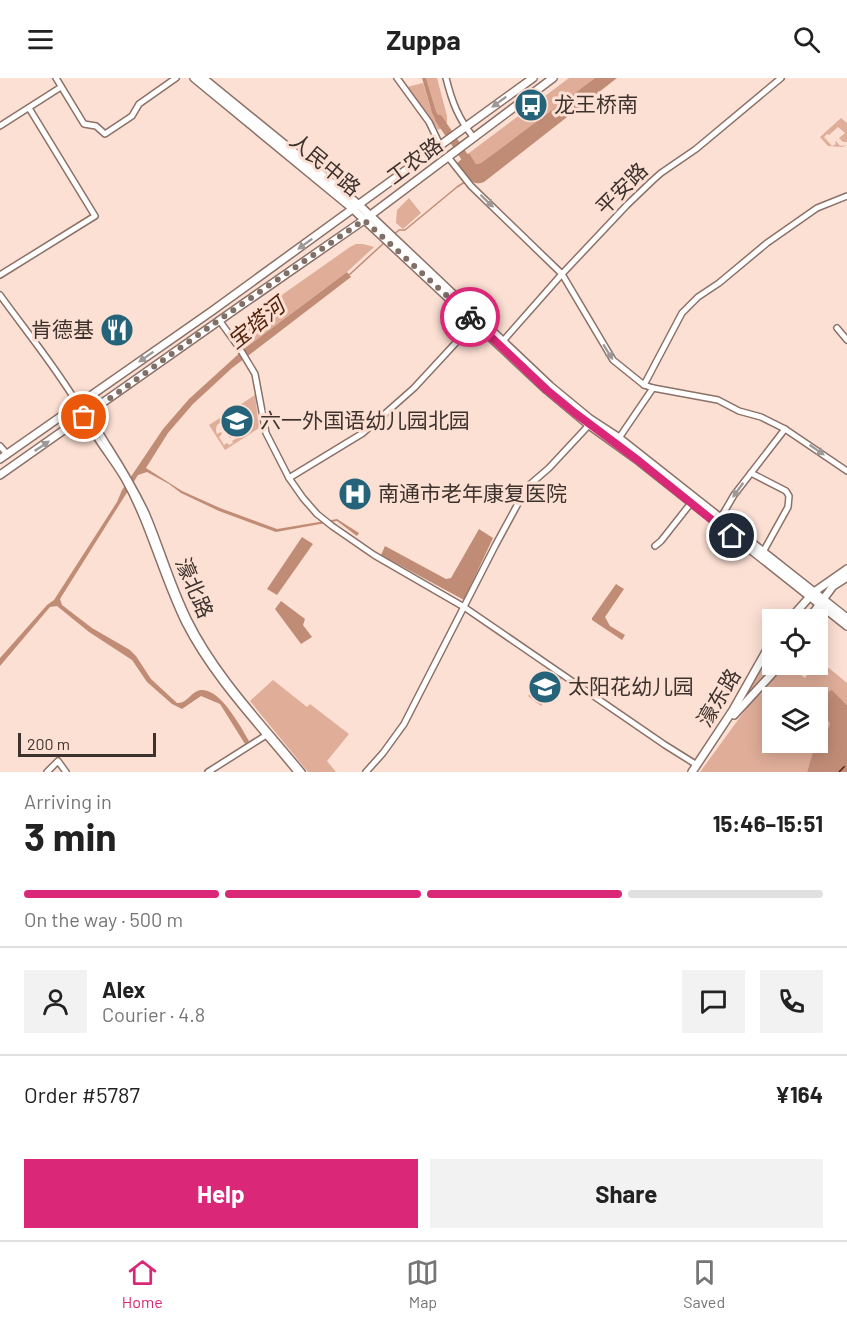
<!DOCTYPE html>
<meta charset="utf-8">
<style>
body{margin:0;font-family:Barlow,"Noto Sans SC",sans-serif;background:#f2f2f2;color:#222;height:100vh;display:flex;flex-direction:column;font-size:22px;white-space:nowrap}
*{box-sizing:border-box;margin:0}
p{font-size:20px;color:#767676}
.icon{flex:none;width:33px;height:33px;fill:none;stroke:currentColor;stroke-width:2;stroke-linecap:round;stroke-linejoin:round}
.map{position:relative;height:694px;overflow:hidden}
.drawer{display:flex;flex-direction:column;background:#fff;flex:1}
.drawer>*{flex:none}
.tools{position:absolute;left:762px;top:531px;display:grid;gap:12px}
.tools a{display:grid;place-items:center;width:66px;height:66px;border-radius:0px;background:#fff;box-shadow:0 3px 15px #0003;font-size:30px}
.scale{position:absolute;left:18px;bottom:15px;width:138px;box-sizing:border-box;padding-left:6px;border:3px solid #3d322d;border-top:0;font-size:16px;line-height:21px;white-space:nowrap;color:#3d322d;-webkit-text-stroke:4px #fde0d4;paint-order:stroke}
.pin{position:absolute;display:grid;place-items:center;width:51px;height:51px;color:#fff;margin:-26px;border:3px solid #fff;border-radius:50%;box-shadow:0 2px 6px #0007}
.courier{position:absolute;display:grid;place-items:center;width:60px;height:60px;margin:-30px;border:4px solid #db2777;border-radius:50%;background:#fff;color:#222;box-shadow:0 2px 8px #0007}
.head em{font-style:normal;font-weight:700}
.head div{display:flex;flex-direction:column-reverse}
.head{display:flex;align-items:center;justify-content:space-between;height:102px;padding:0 24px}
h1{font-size:39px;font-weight:700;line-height:45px}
.bar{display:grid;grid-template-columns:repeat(4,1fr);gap:9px 6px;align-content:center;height:72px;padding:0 24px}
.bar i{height:8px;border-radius:4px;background:#e0e0e0}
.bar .selected{background:#db2777}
.bar p{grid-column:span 4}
.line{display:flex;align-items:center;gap:15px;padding:0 24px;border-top:2px solid #e0e0e0}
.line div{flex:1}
.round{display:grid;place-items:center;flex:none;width:63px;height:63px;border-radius:0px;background:#f2f2f2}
.cta{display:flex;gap:12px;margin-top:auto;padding:12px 24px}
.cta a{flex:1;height:69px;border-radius:0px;background:#db2777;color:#fff;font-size:24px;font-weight:700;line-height:69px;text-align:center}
.cta a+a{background:#f2f2f2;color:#222}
header{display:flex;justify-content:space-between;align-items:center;height:78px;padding:0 24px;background:#fff;font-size:27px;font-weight:700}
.menu{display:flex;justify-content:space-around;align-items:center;height:84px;border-top:2px solid #e0e0e0;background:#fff;font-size:16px;color:#767676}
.menu a{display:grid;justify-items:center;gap:3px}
.menu .selected{color:#db2777}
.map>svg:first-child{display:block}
.green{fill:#dfad98;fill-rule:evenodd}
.water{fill:#c18c76}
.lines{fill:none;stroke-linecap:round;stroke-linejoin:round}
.stream{stroke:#c18c76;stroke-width:1.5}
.river{stroke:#c18c76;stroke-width:8}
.ferry{stroke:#55230b;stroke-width:1.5;stroke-dasharray:8 6;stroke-linecap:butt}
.minor-casing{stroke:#8b7167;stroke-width:8}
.major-casing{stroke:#8b7167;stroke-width:10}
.minor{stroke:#fff;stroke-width:5}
.major{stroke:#fff;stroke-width:7}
.oneway{fill:#9e9896}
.done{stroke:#806f67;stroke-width:6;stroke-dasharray:0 10.8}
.route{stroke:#db2777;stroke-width:8}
.labels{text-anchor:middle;stroke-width:6;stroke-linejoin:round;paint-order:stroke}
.poi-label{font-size:21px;fill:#3d322d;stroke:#fde0d4;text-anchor:start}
.street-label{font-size:21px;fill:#3d322d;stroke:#fde0d4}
.water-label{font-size:22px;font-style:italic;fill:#55230b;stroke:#fde0d4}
</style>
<header><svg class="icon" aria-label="menu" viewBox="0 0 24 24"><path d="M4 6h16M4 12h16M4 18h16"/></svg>Zuppa<svg class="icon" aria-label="search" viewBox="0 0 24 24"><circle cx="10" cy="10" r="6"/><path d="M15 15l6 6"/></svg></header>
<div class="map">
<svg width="847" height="694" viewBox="0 0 847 694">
<rect width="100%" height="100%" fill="#fde0d4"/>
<g class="green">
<polygon points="426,0 437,0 447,38 447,45 444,48 436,33"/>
<polygon points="569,0 595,0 481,85 476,86 469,75"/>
<polygon points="423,5 432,35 440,51 438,52 407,9"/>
<polygon points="841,40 847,45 847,64 843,64 839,60 845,55 838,49 829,57 827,56 824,59 832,68 836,66 835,64 836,63 840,68 847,67 842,69 828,68 820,59"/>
<polygon points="409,120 421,135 403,151 396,145 397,132"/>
<polygon points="356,166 363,166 374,169 347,194 244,271 234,255 235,250 350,169"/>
<path d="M 255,317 L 259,350 L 225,372 L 209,347 ZM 238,331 L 248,346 L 242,350 L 245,355 L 232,363 L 233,365 L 229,367 L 227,365 L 224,367 L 219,359 L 222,356 L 221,354 L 217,356 C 215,352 216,346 220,345 L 230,360 L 239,355 L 238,353 L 241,351 L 231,336 Z"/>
<polygon points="772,568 772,586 776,587 765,601 749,618 746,618 745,616"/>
<polygon points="818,581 847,605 847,627 832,612 825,641 830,646 824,659 818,664 818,620 772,620 772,664 817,665 807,694 700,694 757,616 788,588 805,600 814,587 818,586"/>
<path d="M 549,591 L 562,600 L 541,628 L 528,618 ZM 540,606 L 549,613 L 541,624 L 536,621 L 537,619 L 534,616 Z"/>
<polygon points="273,602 307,629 310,626 349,656 327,683 336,694 308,694 250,623"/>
</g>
<g class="water">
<polygon points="422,0 426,0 436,33 444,48 440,51 432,35"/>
<path d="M 595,0 L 617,0 L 484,104 C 471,110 464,95 457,85 L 469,75 L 476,86 L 481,85 Z"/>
<path d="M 347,194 L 351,199 L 232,290 L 193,326 L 168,355 L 146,390 L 182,413 L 220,430 L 277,451 L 337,441 L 359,455 L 357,458 L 337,443 L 276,454 L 219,433 L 181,415 L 169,406 L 147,394 L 138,397 L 60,521 L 62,527 L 92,550 L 130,572 L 136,578 L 151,601 L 177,625 C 187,626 191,613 201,612 C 220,610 241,649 249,663 L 245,666 L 220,626 L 201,618 L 182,631 L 172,626 L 147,604 L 132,582 L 89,554 L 57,528 L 50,529 L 0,588 L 0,580 L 47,527 L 54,522 L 117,424 L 122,412 L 163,351 L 189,321 L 244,271 Z"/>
<polygon points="479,451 493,460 464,522 381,477 385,468 446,501 451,500"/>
<polygon points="302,459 313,466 277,517 267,511"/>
<polygon points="616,506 624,511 605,539 610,548 625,557 622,562 592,542 592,540"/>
<polygon points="281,523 305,541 303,547 312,559 301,566 275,531"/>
<polygon points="832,612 847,627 847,694 807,694 816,665 824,659 830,646 819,629 827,614"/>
</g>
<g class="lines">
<g class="stream">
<polyline points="393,157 399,152 405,152 457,109 471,100"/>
<polyline points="349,197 385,164"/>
</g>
<polyline class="river" points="439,41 470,87"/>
<polyline class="ferry" points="839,694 847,686"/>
<defs>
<g id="minor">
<polyline points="56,0 84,46 96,48 105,56 132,38 139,26 176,0"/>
<polyline points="397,0 429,44 440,67"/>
<path d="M 446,0 C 452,24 458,40 474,60"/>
<polyline points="0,48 61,9"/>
<polyline points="448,79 471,108 562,196 613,282 644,307 653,310 718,322 739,333 761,339 785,351 847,393"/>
<polyline points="0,197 95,138 29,30"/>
<path d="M 0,217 C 26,253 54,287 77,325 C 84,336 90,349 97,360 C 106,374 117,388 125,402 C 150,447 162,498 185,545 C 213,600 258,646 297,694"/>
<polyline points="219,242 240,271 255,296 266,355 289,400 303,420 317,436 332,448 374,477 464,529 665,667 697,687"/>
<polyline points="837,250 847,262"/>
<polyline points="503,263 562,196 627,127 652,103 661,95 696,71 781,0"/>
<polyline points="644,307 682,235 698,219 719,205 767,165 817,130 847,118"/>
<path d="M 85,334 C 94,344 101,357 108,368 C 122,390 135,412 146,435 C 161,470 171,507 188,541 C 216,598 262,645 302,694"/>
<polyline points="619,360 653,310"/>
<polyline points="0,368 7,376"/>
<polyline points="751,395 786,413 789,418 788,429 763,474"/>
<polyline points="289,400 363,355 414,310 475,244"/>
<polyline points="720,441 734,417 785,351"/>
<polyline points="655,468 661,463 691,425"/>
<polyline points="47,694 58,683 66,694"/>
<polyline points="208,694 268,656"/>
<polyline points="366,694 383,675 404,646 495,468 527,409 549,390 589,347"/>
</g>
<g id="major">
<polyline points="194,0 353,131 547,312 589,347 639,383 847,548"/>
<polyline points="203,0 359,127 550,308 590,341 619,360 847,540"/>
<polyline points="0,381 212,233 533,0"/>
<polyline points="0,397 240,228 364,142 553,0"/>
<polyline points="789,542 814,514 847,491"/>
<polyline points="808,542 833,508 847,499"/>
<polyline points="734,637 781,586"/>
<polyline points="692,694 733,632 772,563"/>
</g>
</defs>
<use href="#minor" class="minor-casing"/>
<use href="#major" class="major-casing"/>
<use href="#minor" class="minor"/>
<use href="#major" class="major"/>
</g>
<defs><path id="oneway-solid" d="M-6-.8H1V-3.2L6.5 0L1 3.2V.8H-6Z" transform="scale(1.5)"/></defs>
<g class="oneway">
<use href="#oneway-solid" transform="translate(499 24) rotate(144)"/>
<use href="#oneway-solid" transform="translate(487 123) rotate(44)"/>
<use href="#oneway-solid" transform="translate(305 166) rotate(144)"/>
<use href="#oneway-solid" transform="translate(608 274) rotate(58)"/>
<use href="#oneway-solid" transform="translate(146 279) rotate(145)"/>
<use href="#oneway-solid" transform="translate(42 368) rotate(-34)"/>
<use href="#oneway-solid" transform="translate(817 372) rotate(35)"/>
<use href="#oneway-solid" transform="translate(738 412) rotate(126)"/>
</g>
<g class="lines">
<polyline class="done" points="84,339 219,242 364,142 470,239"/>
<polyline class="route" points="470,239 547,312 575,335 639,383 732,458"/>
</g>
<defs>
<symbol id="bus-disc" viewBox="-11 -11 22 22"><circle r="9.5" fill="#246379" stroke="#fde0d4"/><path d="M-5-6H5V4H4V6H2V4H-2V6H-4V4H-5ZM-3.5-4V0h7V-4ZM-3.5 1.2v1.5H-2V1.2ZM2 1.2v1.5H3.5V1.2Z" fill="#fff"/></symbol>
<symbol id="restaurant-disc" viewBox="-11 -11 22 22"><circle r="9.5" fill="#246379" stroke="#fde0d4"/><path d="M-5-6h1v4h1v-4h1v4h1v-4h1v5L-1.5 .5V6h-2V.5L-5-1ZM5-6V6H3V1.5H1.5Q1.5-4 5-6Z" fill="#fff"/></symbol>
<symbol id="school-disc" viewBox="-11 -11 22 22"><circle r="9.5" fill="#246379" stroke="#fde0d4"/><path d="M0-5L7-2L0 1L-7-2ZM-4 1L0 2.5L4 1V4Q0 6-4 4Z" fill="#fff"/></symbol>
<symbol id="hospital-disc" viewBox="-11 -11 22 22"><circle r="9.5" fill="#246379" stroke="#fde0d4"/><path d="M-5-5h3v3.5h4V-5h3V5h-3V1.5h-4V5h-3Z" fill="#fff"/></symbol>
</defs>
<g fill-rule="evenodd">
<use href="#bus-disc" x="512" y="8" width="38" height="38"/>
<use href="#restaurant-disc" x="98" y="233" width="38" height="38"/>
<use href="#school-disc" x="218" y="324" width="38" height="38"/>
<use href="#hospital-disc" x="336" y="397" width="38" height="38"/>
<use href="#school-disc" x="526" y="590" width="38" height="38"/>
</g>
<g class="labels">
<g class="poi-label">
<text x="554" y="34">龙王桥南</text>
<text x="94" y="259" text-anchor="end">肯德基</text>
<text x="260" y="350">六一外国语幼儿园北园</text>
<text x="378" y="423">南通市老年康复医院</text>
<text x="568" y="616">太阳花幼儿园</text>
</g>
<g class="street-label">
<text transform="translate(415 83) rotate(-36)" y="7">工农路</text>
<text transform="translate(325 87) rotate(40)" y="7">人民中路</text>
<text transform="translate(622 111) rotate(-45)" y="7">平安路</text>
<text transform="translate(194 510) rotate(67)" y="7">濠北路</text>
<text transform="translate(719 620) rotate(-59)" y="7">濠东路</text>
</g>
<g class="water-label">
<text transform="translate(256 245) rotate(-39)" y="8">宝塔河</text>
</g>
</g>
</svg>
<div class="tools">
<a><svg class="icon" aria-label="locate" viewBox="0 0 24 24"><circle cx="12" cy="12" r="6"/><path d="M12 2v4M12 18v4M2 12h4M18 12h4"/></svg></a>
<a><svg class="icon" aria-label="layers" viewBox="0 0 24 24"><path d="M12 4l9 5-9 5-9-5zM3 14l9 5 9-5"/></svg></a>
</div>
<div class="scale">200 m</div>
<div class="pin" style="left:84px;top:339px;background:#ea580c"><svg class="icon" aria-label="bag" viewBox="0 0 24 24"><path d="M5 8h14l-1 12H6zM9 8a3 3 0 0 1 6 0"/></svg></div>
<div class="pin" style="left:732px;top:458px;background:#1f2937"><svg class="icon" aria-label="home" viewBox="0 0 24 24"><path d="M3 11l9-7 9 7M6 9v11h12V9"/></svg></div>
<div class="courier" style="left:470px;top:239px"><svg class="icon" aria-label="bike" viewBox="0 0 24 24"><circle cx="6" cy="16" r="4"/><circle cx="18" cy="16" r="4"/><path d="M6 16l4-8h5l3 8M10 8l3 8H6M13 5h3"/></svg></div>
</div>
<section class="drawer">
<div class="head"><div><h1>3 min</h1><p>Arriving in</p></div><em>15:46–15:51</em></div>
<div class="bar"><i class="selected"></i><i class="selected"></i><i class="selected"></i><i></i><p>On the way · 500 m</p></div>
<div class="line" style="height:108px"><a class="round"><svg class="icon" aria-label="person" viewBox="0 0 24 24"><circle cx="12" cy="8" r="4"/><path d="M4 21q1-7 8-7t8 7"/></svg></a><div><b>Alex</b><p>Courier · 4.8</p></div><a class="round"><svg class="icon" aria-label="chat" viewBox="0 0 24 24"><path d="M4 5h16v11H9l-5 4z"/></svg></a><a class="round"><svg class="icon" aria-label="phone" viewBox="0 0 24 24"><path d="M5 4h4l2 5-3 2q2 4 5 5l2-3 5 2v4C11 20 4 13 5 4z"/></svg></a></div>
<div class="line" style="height:78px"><div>Order #5787</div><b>¥164</b></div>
<div class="cta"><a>Help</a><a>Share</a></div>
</section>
<nav class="menu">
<a class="selected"><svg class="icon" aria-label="home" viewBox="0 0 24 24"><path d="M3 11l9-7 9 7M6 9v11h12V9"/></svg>Home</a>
<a><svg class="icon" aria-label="map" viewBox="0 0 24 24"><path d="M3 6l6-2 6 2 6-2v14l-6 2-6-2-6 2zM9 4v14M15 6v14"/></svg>Map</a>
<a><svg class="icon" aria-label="saved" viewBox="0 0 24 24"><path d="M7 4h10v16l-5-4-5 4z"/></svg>Saved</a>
</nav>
